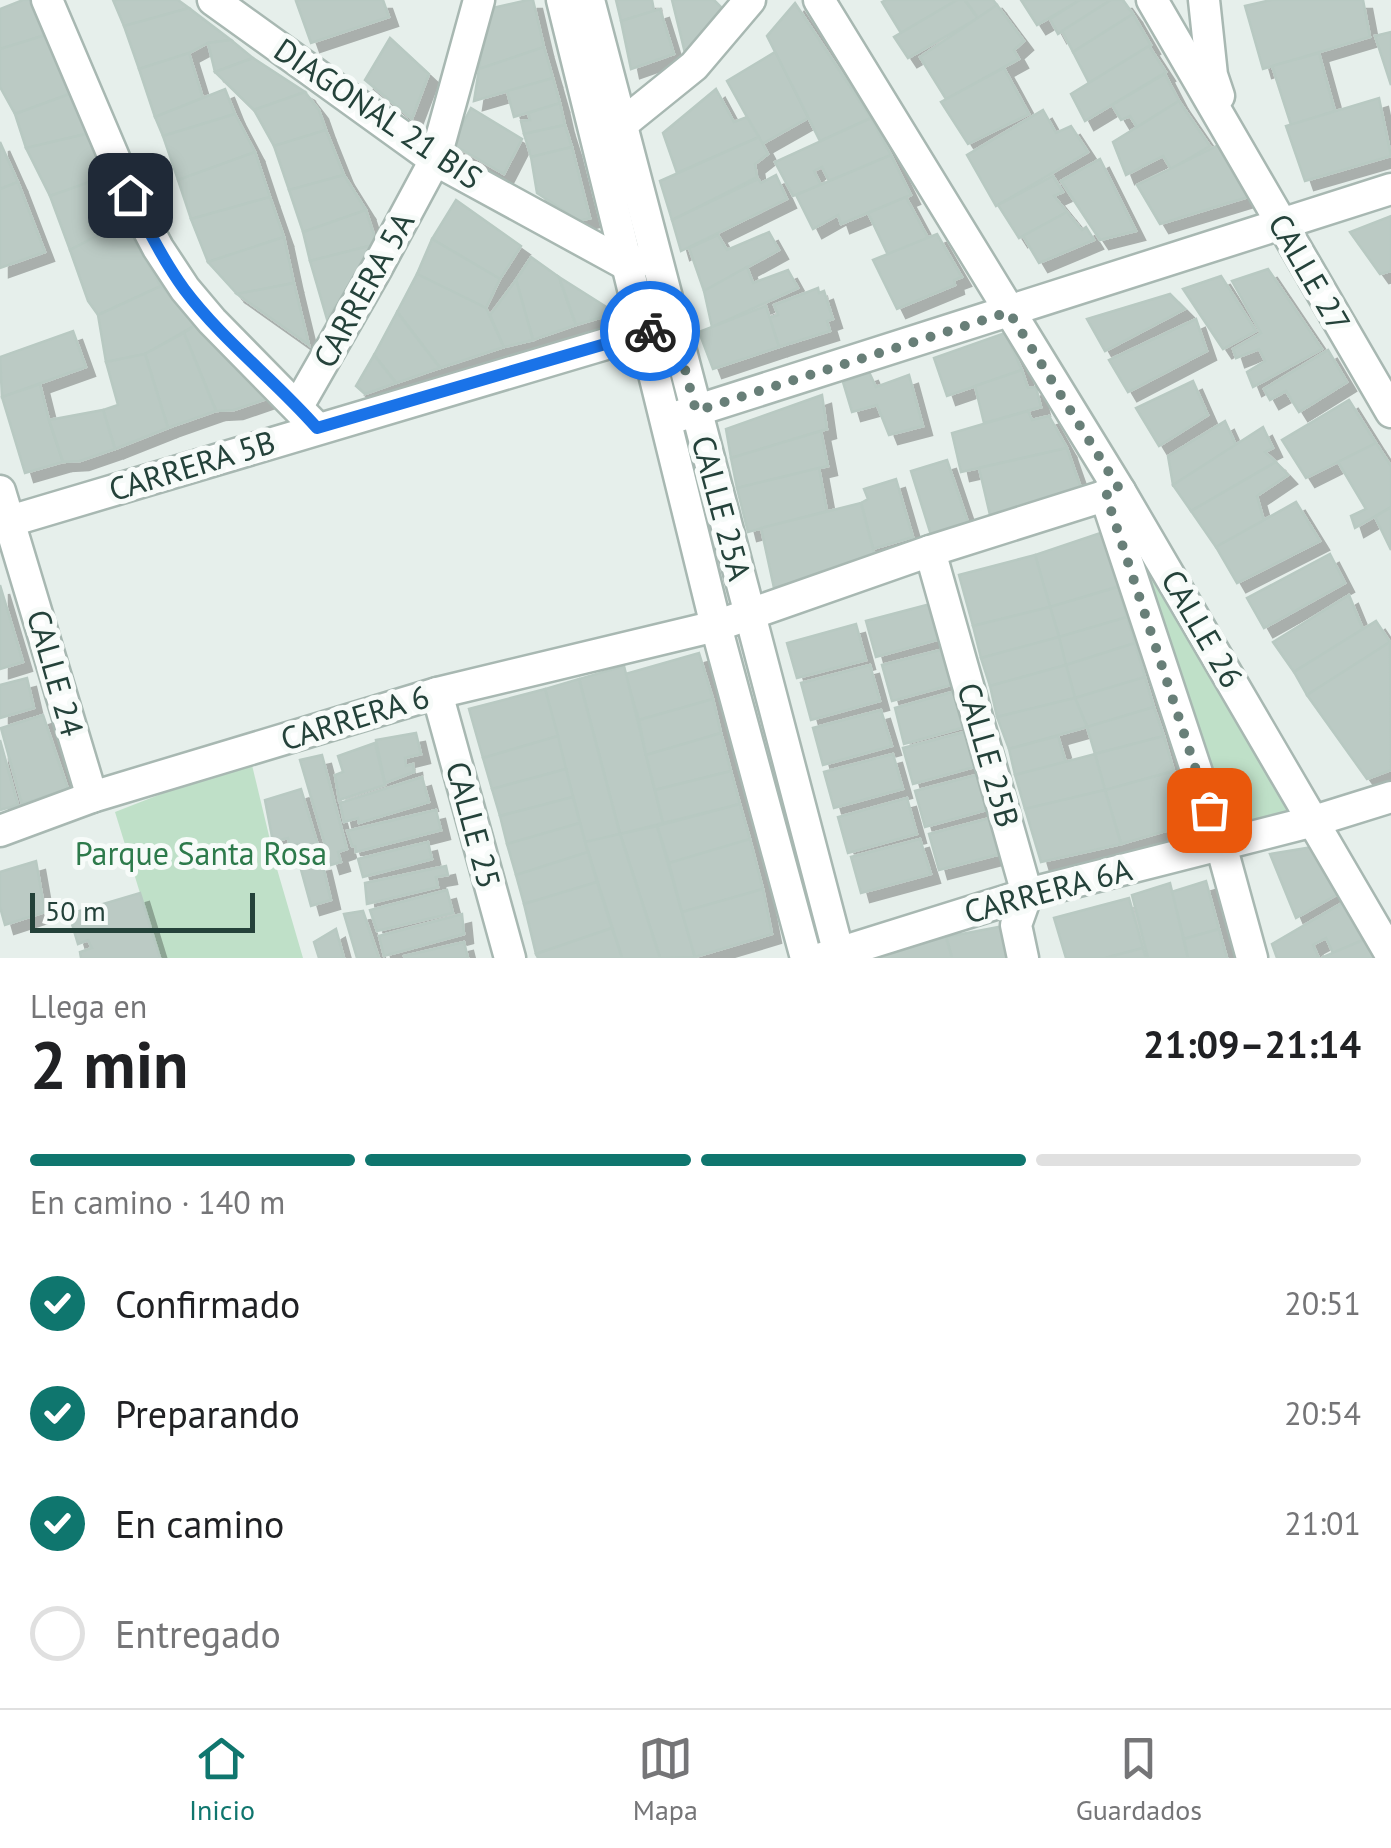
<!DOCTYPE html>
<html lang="es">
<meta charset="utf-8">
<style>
body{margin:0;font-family:"PT Sans",sans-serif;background:#f6f6f6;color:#202124;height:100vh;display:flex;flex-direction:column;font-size:38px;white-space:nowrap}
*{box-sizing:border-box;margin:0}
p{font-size:32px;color:#757577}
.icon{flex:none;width:55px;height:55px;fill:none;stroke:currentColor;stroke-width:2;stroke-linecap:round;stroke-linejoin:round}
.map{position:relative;height:958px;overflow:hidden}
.side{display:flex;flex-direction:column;background:#fff;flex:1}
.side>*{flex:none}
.scale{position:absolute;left:30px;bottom:25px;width:225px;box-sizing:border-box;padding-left:10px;border:5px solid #24423a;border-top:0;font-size:28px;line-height:35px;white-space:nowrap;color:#24423a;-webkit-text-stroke:8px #f7fbf9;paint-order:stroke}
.pin{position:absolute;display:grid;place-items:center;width:85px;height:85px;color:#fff;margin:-42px;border-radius:20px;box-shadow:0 5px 15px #0006}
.courier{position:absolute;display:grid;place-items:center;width:100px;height:100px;margin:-50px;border:8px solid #1a73e8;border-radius:50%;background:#fff;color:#222;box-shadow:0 2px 12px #0007}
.headline em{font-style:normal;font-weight:800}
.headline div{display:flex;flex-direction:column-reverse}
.headline{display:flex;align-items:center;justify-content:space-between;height:170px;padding:0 30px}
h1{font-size:65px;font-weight:800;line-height:75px}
.bar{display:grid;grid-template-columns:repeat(4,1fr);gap:15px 10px;align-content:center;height:120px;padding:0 30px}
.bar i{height:12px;border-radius:8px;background:#e0e0e0}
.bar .current{background:#0f766e}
.bar p{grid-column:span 4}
ol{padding:0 30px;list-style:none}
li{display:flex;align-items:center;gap:30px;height:110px}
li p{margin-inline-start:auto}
li .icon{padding:10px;border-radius:50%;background:#0f766e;color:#fff;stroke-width:4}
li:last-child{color:#757577}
li i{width:55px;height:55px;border:5px solid #e0e0e0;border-radius:50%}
.dock{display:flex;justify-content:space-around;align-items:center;height:140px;border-top:2px solid #e0e0e0;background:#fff;font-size:28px;color:#757577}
.dock a{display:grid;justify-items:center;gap:5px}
.dock .current{color:#0f766e}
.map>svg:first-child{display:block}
.green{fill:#bfe0c8}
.building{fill:#bbcac4;stroke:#b8c9c2;stroke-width:2.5;filter:url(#shadow)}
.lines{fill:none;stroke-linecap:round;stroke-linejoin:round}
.minor-casing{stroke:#a8b8b2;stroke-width:35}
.minor{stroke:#fff;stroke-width:30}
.done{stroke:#687f78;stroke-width:10;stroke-dasharray:0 18}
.route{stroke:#1a73e8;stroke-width:12}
.labels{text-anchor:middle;stroke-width:10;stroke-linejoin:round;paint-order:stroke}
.street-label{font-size:32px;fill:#24423a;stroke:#f7fbf9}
.park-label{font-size:32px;fill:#2d7a4b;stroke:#f7fbf9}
</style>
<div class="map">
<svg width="1391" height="958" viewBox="0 0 1391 958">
<defs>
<filter id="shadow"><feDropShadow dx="9" dy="9" stdDeviation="0" flood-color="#0004"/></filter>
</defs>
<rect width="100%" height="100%" fill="#e6efeb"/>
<g class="green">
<polygon points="1117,505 1294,811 1227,831"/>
<polygon points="252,765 277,869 303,958 160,958 115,812 220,771"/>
</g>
<g class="building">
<polygon points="23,0 35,0 49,34 0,49 0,9"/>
<polygon points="113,0 178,0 189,8 124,26"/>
<polygon points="299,0 383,0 389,17 311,43 296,1"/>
<polygon points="528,0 533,0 544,47 479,69 488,9"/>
<polygon points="616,0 652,0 654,11 621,21"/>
<polygon points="672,0 714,0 726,12 685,53"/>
<polygon points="886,0 957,0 901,33 882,2"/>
<polygon points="957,0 965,0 978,18 908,58 894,37"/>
<polygon points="965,0 993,0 997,5 978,18"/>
<polygon points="1021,0 1080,0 1037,25"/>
<polygon points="1080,0 1111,0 1058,34 1050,19"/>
<polygon points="1111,0 1123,0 1133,14 1073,52 1062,31"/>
<polygon points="1271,0 1363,0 1370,37 1263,69 1245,6"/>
<polygon points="795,3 871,118 820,141 767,36"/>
<polygon points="997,5 1024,41 1014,50 1019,59 946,99 920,57"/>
<polygon points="189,8 231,40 208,43 189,53 139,69 124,26"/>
<polygon points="660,9 674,54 631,69 621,21"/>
<polygon points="1133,14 1151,45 1089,83 1073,52"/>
<polygon points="1391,32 1391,85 1375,36"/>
<polygon points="49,34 75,92 15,114 0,87 0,49"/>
<polygon points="390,38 429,74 412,119 365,80"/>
<polygon points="231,40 253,58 215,72 208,43"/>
<polygon points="1149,46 1166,72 1085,121 1071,94"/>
<polygon points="544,47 553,78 474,101 479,69"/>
<polygon points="775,52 808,118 762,144 727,81"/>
<polygon points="189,53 203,98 155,117 139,69"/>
<polygon points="1319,53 1335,111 1291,125 1272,66"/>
<polygon points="253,58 305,92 254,110 215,72"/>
<polygon points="1004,68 1029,114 968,144 941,102"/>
<polygon points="1165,74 1179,101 1137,127 1130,116 1121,120 1112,105"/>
<polygon points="553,78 560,103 514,117 507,91"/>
<polygon points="225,89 235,114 163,136 155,117"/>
<polygon points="716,89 734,122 747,117 759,137 677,173 663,133"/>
<polygon points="75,92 84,113 86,134 26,148 15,114"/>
<polygon points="305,92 319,110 326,130 274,146 254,110"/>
<polygon points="1379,98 1391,156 1305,181 1286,126"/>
<polygon points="1179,101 1210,146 1171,169 1163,156 1126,175 1113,142"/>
<polygon points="560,103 565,125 524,134 521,121 530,120 528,113"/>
<polygon points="471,108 522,139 504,174 452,144"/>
<polygon points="1043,110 1056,133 1071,126 1088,152 996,206 967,155"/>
<polygon points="235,114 255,152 178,180 163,136"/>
<polygon points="871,118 891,155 829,181 822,167 814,171 821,185 793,196 775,162"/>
<polygon points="565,125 572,147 531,157 524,134"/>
<polygon points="326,130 344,175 289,190 274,146"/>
<polygon points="86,134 98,154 101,178 50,196 26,148"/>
<polygon points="759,137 768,154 755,164 757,177 672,220 660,181"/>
<polygon points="0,142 18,182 0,189"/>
<polygon points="1219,145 1248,197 1160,224 1137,185"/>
<polygon points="572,147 590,218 579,221 537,193 531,157"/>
<polygon points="255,152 270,197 191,219 178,180"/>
<polygon points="891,155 911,195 841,224 838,215 813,229 796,195"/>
<polygon points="1100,159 1136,231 1100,240 1061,181"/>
<polygon points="344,175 366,210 303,232 289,190"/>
<polygon points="776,175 787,199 681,251 672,220 758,179 761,183"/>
<polygon points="1053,176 1063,192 1054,196 1067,212 1019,238 998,205"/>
<polygon points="101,178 124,222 70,250 50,196"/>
<polygon points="18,182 45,252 0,268 0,189"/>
<polygon points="270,197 284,237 208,262 191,219"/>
<polygon points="906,197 928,238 888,255 868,213"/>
<polygon points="456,200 521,246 500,279 432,239"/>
<polygon points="366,210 377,244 310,261 303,232"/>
<polygon points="1067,212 1082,230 1086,227 1094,240 1039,263 1023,236"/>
<polygon points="1391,216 1391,271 1380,274 1350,232"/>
<polygon points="124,222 161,286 98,315 88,301 70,250"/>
<polygon points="769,232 779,250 704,291 689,248 718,235 727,250"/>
<polygon points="937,234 962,277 954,280 955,285 897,309 873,260"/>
<polygon points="284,237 294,283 237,294 208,262"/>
<polygon points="432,239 500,279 486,308 417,274"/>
<polygon points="377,244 327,319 310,261"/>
<polygon points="531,257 559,277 576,325 533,340 516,280"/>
<polygon points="747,267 753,283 788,270 798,288 712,327 704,291"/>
<polygon points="1268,269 1322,349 1253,387 1247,372 1265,361 1259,349 1236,358 1233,349 1261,333 1232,281"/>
<polygon points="417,274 486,308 504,347 440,368 397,312"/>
<polygon points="1221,276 1256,331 1223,349 1183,289"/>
<polygon points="559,277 616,313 576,325"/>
<polygon points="516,280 533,340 504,347 490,315"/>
<polygon points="294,283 309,345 237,294"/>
<polygon points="161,286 197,324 145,354 106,362 98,315"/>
<polygon points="818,288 819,293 824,291 833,319 827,321 830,331 779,347 769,318 778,315 774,305"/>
<polygon points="1170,294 1185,309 1105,351 1087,319"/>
<polygon points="766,306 779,347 713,369 699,332"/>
<polygon points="397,312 440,368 396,383 374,355"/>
<polygon points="1196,319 1207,351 1128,392 1109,360"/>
<polygon points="197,324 272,397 234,410 216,411 184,333"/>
<polygon points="73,331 86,367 2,397 0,357"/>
<polygon points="184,333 216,411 168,428 145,354"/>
<polygon points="1005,333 1022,370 947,396 934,358"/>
<polygon points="1328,350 1347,382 1299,412 1286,391 1270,400 1264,389"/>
<polygon points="145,354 168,428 115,449 103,410 118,405 106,362"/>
<polygon points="374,355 396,383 365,394 356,386"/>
<polygon points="1022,370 1028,388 1036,387 1041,407 984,423 975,386"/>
<polygon points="869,372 876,387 909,375 923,426 889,435 877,405 852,412 843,382"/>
<polygon points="1193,381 1208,415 1159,446 1136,408"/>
<polygon points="40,384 49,420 63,462 25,473 2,397"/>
<polygon points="822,395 827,429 731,458 726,429"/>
<polygon points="1349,400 1376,443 1306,478 1282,440"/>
<polygon points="103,410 115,449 80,461 63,462 49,420"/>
<polygon points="1028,411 1032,420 1049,416 1067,448 961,472 952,433"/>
<polygon points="1225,421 1236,445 1173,485 1168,456"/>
<polygon points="1263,427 1273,448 1265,452 1276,462 1191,511 1173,485"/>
<polygon points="821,431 828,466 737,488 731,458"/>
<polygon points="1376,443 1391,466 1391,507 1355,528 1351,516 1366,509 1338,462"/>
<polygon points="1067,448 1082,491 990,515 979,468"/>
<polygon points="947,460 969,525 931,535 911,471"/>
<polygon points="1276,462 1288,475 1257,496 1264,521 1216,547 1191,511"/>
<polygon points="819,468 827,511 748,532 737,488"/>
<polygon points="896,479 913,537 873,549 861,503 868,499 864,489"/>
<polygon points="1296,502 1320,541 1237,583 1216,547"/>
<polygon points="861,503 876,560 774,588 761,528"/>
<polygon points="1391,507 1391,550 1375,517"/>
<polygon points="1109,530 1123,585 1050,607 1035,555"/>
<polygon points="1330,554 1345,583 1264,628 1247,598"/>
<polygon points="1035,555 1050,607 973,626 959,575"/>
<polygon points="0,585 23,662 0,669"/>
<polygon points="1118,587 1127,617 1059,637 1050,607"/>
<polygon points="1349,595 1363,629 1294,672 1273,642"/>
<polygon points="934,603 944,638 876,657 866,621"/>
<polygon points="1050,607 1059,637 981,658 973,626"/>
<polygon points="1127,617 1135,643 1066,665 1059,637"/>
<polygon points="1376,621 1390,642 1307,695 1294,672"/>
<polygon points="856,624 866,660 797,678 787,643"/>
<polygon points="1059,637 1066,665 990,686 981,658"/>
<polygon points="1390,642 1391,770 1367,779 1307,695"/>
<polygon points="1135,643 1145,677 1075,698 1066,665"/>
<polygon points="952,647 962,682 892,701 882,665"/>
<polygon points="699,653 713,699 639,720 625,674"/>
<polygon points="870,665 880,701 811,720 801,683"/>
<polygon points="1066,665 1075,698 997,717 990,686"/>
<polygon points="624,666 663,823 620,834 579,679"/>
<polygon points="1145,677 1154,707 1087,727 1075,698"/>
<polygon points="27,678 34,708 0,718 0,685"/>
<polygon points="579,679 620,834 585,843 545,689"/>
<polygon points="545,689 558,736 483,758 469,709"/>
<polygon points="963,689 973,725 904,744 895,708"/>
<polygon points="1075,698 1087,727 1009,749 997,717"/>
<polygon points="713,699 721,733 646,755 639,720"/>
<polygon points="1154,707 1164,736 1095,754 1087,727"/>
<polygon points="881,710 892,746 823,765 813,728"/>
<polygon points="43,715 68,789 22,804 1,728"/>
<polygon points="972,730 982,765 913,784 903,748"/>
<polygon points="416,733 421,754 405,758 406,766 413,764 414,772 385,783 376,740"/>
<polygon points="721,733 731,771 655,790 646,755"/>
<polygon points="558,736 566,769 492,789 483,758"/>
<polygon points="1058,736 1066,762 1015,775 1009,749"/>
<polygon points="1164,736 1174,771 1105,790 1095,754"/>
<polygon points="0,740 18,805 0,810"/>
<polygon points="375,743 385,785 339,800 335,775 343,772 338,756"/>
<polygon points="893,754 903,789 834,808 824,772"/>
<polygon points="1095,754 1105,790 1025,809 1015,775"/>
<polygon points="322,755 347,849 338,852 341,862 331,865 300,760"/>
<polygon points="566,769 573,797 500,816 492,789"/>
<polygon points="731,771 740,804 663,823 655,790"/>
<polygon points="1174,771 1190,824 1121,844 1105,790"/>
<polygon points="984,773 994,808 925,827 915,791"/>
<polygon points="422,777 429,802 359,823 358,818 344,822 340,803"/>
<polygon points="301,789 320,852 300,858 297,844 290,846 288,838 273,842 265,800"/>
<polygon points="1105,790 1121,844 1041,862 1025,809"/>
<polygon points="573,797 580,823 507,844 500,816"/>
<polygon points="907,798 917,834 848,853 838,817"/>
<polygon points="740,804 750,839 669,863 657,826"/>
<polygon points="436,810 441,830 356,852 355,846 352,846 347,831"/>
<polygon points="998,816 1008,852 939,870 929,834"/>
<polygon points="580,823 588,852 516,875 507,844"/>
<polygon points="657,826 695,957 660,958 620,834"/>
<polygon points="620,834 660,958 622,958 585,842"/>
<polygon points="750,839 763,889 682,912 669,863"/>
<polygon points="920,839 931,874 861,893 851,857"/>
<polygon points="428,842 432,859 363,877 358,859"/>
<polygon points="1325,845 1345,890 1296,918 1270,854"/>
<polygon points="588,852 597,882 524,904 516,875"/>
<polygon points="36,861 45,912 5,925 0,907 0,872"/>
<polygon points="322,862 331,900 311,906 300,866"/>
<polygon points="446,866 448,875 436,877 438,887 367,904 365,883"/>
<polygon points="1206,881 1219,929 1184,939 1171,892"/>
<polygon points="597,882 612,928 536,954 524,904"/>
<polygon points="1170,883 1188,958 1148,958 1132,895"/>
<polygon points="763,889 772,934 695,957 682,912"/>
<polygon points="447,890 453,913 377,931 370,910"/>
<polygon points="140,893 160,958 81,958 80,952 92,948 88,940 78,944 69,914"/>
<polygon points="1129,898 1143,948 1105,958 1066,958 1054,918"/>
<polygon points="1349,899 1368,938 1333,953 1326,938 1313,945 1319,958 1277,958 1272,944"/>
<polygon points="363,911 379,958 357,958 344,914"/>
<polygon points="462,914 464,934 384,956 379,936"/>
<polygon points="1009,925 1016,958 952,958 946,937"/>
<polygon points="612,928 622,958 538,958 536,954"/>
<polygon points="336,929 344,958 319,958 314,942"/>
<polygon points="1219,929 1227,958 1188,958 1184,939"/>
<polygon points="946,937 952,958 868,958 866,953"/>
<polygon points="1368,938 1377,958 1323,958 1323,957"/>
<polygon points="464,942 468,958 405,958 404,956"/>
<polygon points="1143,948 1146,958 1105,958"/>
</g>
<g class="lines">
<defs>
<g id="minor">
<polyline points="47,0 130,195 158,248 185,289 212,321 317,428"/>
<polyline points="213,0 435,160 627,265 638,262"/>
<polyline points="562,0 716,626 806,958"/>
<polyline points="589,0 840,958"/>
<polyline points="819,0 1120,491 1391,955"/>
<polyline points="1152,0 1391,412"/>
<polyline points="1204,0 1212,75 1219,96"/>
<polyline points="608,132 621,125 694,66 750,0"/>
<polyline points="298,406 377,268 435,160 479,0"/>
<polyline points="679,416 1391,189"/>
<polyline points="0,491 92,797"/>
<polyline points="1105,495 1221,845 1252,958"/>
<polyline points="0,524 663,327"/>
<polyline points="930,551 1027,894 1016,925 1023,958"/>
<polyline points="437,693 510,958"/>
<polyline points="0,831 92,797 437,693 716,626 930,551 1120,491"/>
<polyline points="822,958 1027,894 1314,821 1391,797"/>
</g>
</defs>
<use href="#minor" class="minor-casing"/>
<use href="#minor" class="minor"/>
</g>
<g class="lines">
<polyline class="done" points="650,331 673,324 696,411 1009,312 1120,490 1106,495 1209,810"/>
<path class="route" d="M 130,195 C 147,227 163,260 184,289 C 222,340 275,380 317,428 L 650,331"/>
</g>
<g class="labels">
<g class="street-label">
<text transform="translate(378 114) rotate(34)" y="11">DIAGONAL 21 BIS</text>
<text transform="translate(1309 273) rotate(60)" y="11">CALLE 27</text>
<text transform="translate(364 290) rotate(-61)" y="11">CARRERA 5A</text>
<text transform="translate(192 466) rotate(-17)" y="11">CARRERA 5B</text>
<text transform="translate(721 508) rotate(75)" y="11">CALLE 25A</text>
<text transform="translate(1202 629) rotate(60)" y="11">CALLE 26</text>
<text transform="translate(55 673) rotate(74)" y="11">CALLE 24</text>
<text transform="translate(355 718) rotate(-17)" y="11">CARRERA 6</text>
<text transform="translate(988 755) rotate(74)" y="11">CALLE 25B</text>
<text transform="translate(473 825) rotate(75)" y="11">CALLE 25</text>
<text transform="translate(1048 891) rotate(-15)" y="11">CARRERA 6A</text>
</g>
<g class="park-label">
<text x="201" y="865">Parque Santa Rosa</text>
</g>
</g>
</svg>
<div class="scale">50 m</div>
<div class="pin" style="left:1209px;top:810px;background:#ea580c"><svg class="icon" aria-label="bag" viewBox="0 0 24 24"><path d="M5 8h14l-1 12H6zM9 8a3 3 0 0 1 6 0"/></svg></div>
<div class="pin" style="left:130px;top:195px;background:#1f2937"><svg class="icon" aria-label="home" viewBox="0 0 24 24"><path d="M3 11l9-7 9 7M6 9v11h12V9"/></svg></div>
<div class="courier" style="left:650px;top:331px"><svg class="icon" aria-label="bike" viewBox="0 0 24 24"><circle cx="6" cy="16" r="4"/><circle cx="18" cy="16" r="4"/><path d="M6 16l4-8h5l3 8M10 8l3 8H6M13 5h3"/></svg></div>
</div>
<section class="side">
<div class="headline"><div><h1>2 min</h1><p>Llega en</p></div><em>21:09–21:14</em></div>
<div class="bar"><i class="current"></i><i class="current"></i><i class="current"></i><i></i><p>En camino · 140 m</p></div>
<ol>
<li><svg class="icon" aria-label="check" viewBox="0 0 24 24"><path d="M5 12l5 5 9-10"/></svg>Confirmado<p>20:51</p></li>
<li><svg class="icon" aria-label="check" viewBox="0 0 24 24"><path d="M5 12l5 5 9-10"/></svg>Preparando<p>20:54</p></li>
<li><svg class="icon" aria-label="check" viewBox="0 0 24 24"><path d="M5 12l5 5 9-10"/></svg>En camino<p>21:01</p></li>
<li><i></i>Entregado</li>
</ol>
</section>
<nav class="dock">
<a class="current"><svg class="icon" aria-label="home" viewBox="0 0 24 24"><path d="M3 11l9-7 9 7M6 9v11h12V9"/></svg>Inicio</a>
<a><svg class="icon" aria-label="map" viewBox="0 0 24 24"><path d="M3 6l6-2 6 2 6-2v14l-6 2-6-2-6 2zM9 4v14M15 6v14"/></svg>Mapa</a>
<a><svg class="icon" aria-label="saved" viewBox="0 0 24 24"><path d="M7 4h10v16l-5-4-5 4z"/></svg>Guardados</a>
</nav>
